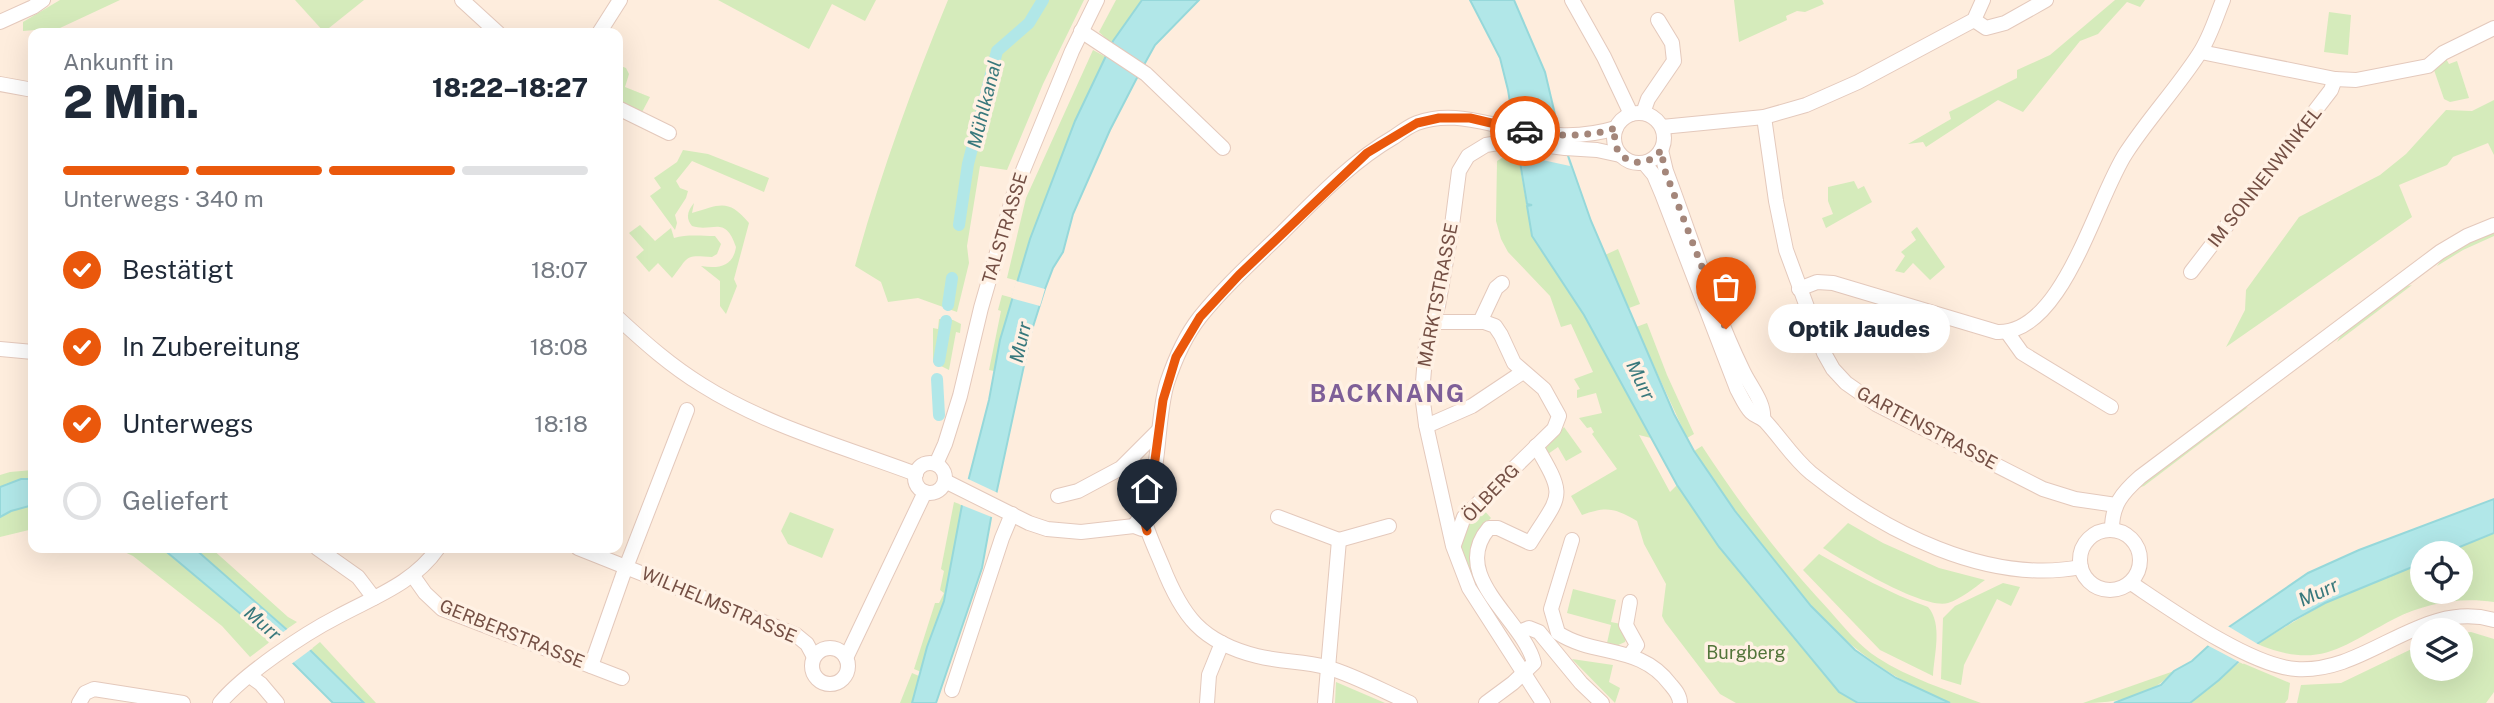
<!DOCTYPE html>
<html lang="de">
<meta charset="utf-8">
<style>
body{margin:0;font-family:"Public Sans",sans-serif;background:#f2f2f3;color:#1f2937;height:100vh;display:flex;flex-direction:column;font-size:26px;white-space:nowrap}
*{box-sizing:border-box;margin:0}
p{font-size:23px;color:#747a83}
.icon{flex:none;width:38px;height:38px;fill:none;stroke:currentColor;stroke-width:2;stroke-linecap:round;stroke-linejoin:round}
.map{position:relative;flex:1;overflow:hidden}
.drawer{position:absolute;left:28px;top:28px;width:595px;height:525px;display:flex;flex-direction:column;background:#fff;border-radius:14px;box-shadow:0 7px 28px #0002}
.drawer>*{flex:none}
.tools{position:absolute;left:2410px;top:541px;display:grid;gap:14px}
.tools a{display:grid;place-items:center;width:63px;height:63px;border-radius:50%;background:#fff;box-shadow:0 7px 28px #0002;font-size:35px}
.pin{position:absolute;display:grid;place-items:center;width:60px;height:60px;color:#fff;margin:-72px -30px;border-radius:50% 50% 50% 0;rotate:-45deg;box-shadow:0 0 7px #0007}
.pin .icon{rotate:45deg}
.courier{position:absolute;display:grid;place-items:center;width:70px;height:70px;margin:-35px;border:5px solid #ea580c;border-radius:50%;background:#fff;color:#222;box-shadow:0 2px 9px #0007}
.bubble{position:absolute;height:49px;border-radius:24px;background:#fff;box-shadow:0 7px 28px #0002;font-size:23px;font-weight:800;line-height:49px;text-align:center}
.head em{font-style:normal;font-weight:800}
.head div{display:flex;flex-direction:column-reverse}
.head{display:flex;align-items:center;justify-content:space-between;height:119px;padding:0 35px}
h1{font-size:46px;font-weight:800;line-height:52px}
.bar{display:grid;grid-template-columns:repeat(4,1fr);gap:10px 7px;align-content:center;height:84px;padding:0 35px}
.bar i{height:9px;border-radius:5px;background:#e0e1e3}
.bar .active{background:#ea580c}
.bar p{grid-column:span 4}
ol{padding:0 35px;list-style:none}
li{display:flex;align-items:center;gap:21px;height:77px}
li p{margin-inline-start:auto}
li .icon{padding:7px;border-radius:50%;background:#ea580c;color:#fff;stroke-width:4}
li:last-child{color:#747a83}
li i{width:38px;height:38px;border:4px solid #e0e1e3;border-radius:50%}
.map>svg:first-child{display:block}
.green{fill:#d5ebbb}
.water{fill:#b1e7e8;stroke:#96d8da;stroke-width:2}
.pier{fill:#feeddd}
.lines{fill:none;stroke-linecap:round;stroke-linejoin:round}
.canal{stroke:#b1e7e8;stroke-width:12}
.minor-casing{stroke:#e4c9bc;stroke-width:16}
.minor{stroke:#fff;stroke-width:14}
.done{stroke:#a4867a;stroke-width:7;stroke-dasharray:0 12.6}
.route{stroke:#ea580c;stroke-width:9}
.labels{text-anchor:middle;stroke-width:7;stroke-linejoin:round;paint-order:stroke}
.street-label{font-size:18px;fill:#744f44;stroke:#fff1e4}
.park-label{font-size:18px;fill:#52753a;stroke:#fff1e4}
.water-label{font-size:19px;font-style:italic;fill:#38787c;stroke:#fff1e4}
.district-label{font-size:24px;font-weight:bold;letter-spacing:2px;fill:#7e5f98;stroke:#fff1e4}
</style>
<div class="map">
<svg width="2494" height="703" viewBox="0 0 2494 703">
<rect width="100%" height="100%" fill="#feeddd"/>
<g class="green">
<polygon points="60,0 120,0 60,28 23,31 23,22"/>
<polygon points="295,0 364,0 324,32"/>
<polygon points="718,0 876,0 865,21 832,4 809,49"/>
<path d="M 948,0 L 1084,0 L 1043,84 L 1007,170 L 980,166 L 967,246 L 969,263 L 957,312 L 918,298 L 888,302 L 881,282 L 855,266 C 880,175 912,87 948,0 Z"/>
<polygon points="1116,0 1142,0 1112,44 1099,32"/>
<polygon points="1734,0 1822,0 1824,4 1805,12 1797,11 1786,16 1787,20 1739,42"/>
<polygon points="2115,0 2145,0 2140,7 2127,2 2098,34 2080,41 2023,112 1998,100 1926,147 1923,142 1908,144 1951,119 1949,112 2017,78 2017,70 2050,55"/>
<polygon points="2329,12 2351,15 2348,55 2324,52"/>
<path d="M 1093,50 L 1106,57 C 1071,129 1040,204 1018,281 L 1007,278 L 1026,198 Z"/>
<polygon points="2445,57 2449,64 2457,61 2469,98 2450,102 2444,99 2434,70"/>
<polygon points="618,65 626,68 629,74 625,87 650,97 641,114 618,102"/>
<polygon points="2494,100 2494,155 2488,143 2453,157 2447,165 2399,185 2412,217 2226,347 2245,310 2246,290 2299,217 2380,175 2406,154 2446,110 2472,111"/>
<polygon points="683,150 708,154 769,178 764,192 692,161 676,181 680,188 688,191 686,198 675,215 677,223 675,230 650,196 661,188 654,178 677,162"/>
<path d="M 1510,153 L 1518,155 L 1532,236 L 1584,315 L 1651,438 L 1639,435 L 1670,492 L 1677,485 L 1719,547 L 1839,692 L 1858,703 L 1736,703 L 1720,694 L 1665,622 L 1662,616 L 1666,584 L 1644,544 L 1637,521 C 1615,508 1606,506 1582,515 L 1571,496 L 1617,469 L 1592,434 L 1594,432 L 1591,427 L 1587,428 L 1579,418 L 1602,413 L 1596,393 L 1577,398 L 1577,390 L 1580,389 L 1574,379 L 1593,372 L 1571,324 L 1561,327 L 1550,296 L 1508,252 L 1501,239 L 1496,221 L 1497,161 Z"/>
<polygon points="1854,181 1858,189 1864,186 1872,202 1826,228 1822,218 1833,214 1828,201 1828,187"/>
<path d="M 694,203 L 692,213 C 720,205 728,198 749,223 L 734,279 L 737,286 L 726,314 L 720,306 L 720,281 L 701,266 C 718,269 733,267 736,247 C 725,214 713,233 692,226 C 685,218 688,210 694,203 Z"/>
<path d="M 640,225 L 655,241 L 671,228 L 674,238 C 687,234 702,236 715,236 L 721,244 L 717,254 L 712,257 C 684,255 690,255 672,278 L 658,263 L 649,272 L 636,257 L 644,250 L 629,233 Z"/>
<polygon points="1917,227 1945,267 1930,280 1913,263 1904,273 1895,271 1905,256 1901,252 1916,240 1911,232"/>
<path d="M 2494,233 L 2494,236 L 2463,250 L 2437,266 C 2448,249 2475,239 2494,233 Z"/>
<polygon points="1618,249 1640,304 1629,308 1605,255"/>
<polygon points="2412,285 2337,342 2341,335 2404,287"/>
<polygon points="1002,295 1013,298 1000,340 994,371 989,370 1001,311 998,310"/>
<polygon points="939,319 953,320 961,324 960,333 956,332 949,370 933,362 933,328 938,329"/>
<polygon points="1647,323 1667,375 1694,434 1687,438 1636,327"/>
<polygon points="2248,407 2144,486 2138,488 2244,408"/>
<polygon points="1564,427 1582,452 1566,461 1558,447 1548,454 1545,449"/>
<path d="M 1702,446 C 1740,504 1781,559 1829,610 C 1844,627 1859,646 1878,658 C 1909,678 1947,690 1981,703 C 1971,703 1958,703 1949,703 C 1939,700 1929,693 1920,689 C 1821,643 1753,538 1694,451 Z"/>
<polygon points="33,470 33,479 21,479 0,487 0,475 10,472"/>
<polygon points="954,502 962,505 944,601 921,672 914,669 935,603 939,603 944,593 940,590 944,571 941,569"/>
<polygon points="33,505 33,529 0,537 0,517 11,511"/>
<path d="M 1481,507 L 1491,518 L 1485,524 L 1479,582 L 1476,583 C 1469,569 1456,545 1463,529 C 1466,521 1475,513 1481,507 Z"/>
<polygon points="790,512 834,529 822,558 788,544 781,531"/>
<path d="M 1848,523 L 1883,543 L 1939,568 L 1985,580 C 1974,588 1961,599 1948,603 C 1924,610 1845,562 1823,548 Z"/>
<path d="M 2494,533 L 2494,602 C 2459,597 2426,603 2394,619 C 2340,647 2320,670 2257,644 L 2325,603 L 2422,563 L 2422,592 L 2460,592 L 2460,553 L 2445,553 Z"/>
<polygon points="116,548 162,548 218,593 271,641 250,657 222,626 133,556"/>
<polygon points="194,548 211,548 288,617 297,622 287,629"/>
<path d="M 1819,554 C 1855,574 1889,593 1928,607 C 1943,624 1934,655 1933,676 L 1880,650 L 1803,570 Z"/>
<polygon points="2003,583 2020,587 2011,606 1997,599 1964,665 1961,685 1941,679 1943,618 1955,606"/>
<polygon points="1573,589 1616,600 1611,622 1621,624 1627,636 1625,642 1616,646 1607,643 1611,625 1567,613"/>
<polygon points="2471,632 2494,639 2494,692 2486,703 2297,703 2301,685 2341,683 2422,644 2422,668 2460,668 2461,633"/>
<polygon points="320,642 376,703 364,703 310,650"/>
<polygon points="1572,659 1613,665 1609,682 1620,688 1615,703"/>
<polygon points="2240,662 2290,683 2288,699 2285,703 2190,703"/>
<path d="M 2174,671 C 2151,697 2116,703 2083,703 Z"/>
<polygon points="912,673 919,676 912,703 900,703"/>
<polygon points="1336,682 1385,703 1335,703"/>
</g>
<g class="water">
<polygon points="1142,0 1199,0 1155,45 1140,72 1110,130 1073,214 1063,252 1053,268 1045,289 1031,333 991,518 982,568 936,703 912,703 927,647 944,601 962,505 989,400 1000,340 1030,239 1075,121 1113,41"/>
<polygon points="1470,0 1514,0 1545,72 1558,127 1591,221 1674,414 1694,451 1735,511 1811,606 1855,650 1875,664 1896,678 1950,703 1858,703 1839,692 1719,547 1677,485 1584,315 1532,236 1527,206 1532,205 1527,204 1508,90 1500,58"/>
<polygon points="21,479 33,479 33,505 11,511 0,517 0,487"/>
<polygon points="2494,499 2494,533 2445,553 2422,553 2422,563 2325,603 2294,620 2257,644 2219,680 2190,703 2114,703 2161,685 2174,671 2192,661 2229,627 2308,573 2359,550"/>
<polygon points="162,548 194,548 310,650 364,703 333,703 261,631"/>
</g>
<g class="pier">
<polygon points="1510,116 1534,124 1558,127 1570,166 1515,154"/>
<polygon points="1016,281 1045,289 1040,306 1011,298"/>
<polygon points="966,478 1000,494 994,518 959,504"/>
<polygon points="2226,625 2261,646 2243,664 2205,644"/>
<polygon points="290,627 313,648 290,665 268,643"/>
</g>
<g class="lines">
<g class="canal">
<polyline points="959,225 968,164 997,51 1029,23 1043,0"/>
<polyline points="948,305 952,278"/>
<polyline points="939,361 946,321"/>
<polyline points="937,379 939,415"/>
</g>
<defs>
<g id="minor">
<polyline points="462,0 498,33"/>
<polyline points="1572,0 1604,57 1631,114"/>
<polyline points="1974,20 1986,28 2005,23 2046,0"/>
<polyline points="0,22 33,7 43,0"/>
<polyline points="1081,31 1146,74 1223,148"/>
<polyline points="599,33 620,0"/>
<polyline points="2201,52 2335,79 2356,80 2428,66 2443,53 2494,28"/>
<polyline points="0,84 33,90"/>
<polyline points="618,108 669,133"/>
<circle cx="1639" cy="138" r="25"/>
<polyline points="1643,113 1648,99 1674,61 1672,43 1658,20"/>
<polyline points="1764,117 1776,201 1786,250 1824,353 1833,369 1846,383 1876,404 2043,489 2075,499 2116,505"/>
<polyline points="1662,127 1764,117 1806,105 1858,82 1974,20 1983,0"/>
<path d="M 1661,150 L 1666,171 C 1691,237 1712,307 1743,371 C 1750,386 1765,403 1763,419"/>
<path d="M 1644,163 L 1654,175 L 1662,194 L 1737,389 C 1741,396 1745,406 1751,412 C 1755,416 1761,417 1765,421 C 1781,438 1792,457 1811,473 C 1883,531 1987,585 2081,567"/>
<polyline points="2191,272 2331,90 2335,79"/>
<path d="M 1799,289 L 1817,282 L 1833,283 L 1997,332 C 2063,335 2096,198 2126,153 C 2148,119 2177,88 2199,54 C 2210,38 2216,17 2223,0"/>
<path d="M 618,318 C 645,343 671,366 702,385 C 767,426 844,447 916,474"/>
<polyline points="1432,322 1484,322 1495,326 1501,335 1514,363 1544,389 1559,416 1554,429 1464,517 1454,545"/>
<polyline points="1480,322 1496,288 1502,283"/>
<polyline points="2007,332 2022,353 2111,407"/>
<polyline points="0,349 33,352"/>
<polyline points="1426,425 1431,424 1472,406 1523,372"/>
<circle cx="930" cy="478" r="15"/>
<polyline points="936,464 945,444 960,396 981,308 1015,190 1072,51 1097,0"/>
<polyline points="945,481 1029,523 1047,529 1081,532 1134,526 1142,529"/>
<polyline points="1058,496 1078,491 1121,468 1159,430"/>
<path d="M 1143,515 C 1147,532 1155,548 1162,565 C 1182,616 1201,642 1257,656 C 1280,662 1304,661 1326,667 C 1354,675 1383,691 1410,703"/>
<polyline points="1278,517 1339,540"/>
<path d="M 1134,526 C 1163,489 1154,427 1167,383 C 1175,359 1185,336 1200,317 C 1224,287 1254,260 1282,233 C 1317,198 1351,162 1394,137 C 1401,132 1409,126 1417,123 C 1449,111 1479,122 1511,128 C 1546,136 1580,139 1616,128"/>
<path d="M 2112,529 C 2112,505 2122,493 2140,477 L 2440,252 L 2467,236 L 2494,225"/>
<circle cx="2110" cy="560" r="30"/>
<polyline points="1339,540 1389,526"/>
<path d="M 1572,540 L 1551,609 L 1558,633 C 1595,657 1640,644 1670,684 C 1675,690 1680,695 1680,703"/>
<polyline points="317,548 358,577 374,598"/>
<polyline points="578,548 796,635 807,644 814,657"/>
<polyline points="413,576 425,593 442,609 622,678"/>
<path d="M 2131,583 C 2170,609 2250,666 2296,669 C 2367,674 2421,599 2494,620"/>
<polyline points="1630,602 1626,625 1637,645 1630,655"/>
<polyline points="1519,632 1529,628 1539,632 1581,683 1602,703"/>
<circle cx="830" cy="666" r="18"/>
<polyline points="846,658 925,492"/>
<polyline points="591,666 623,575 687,410"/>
<polyline points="250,676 261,684 277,703"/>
<polyline points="952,690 1002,538 1012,514"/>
<polyline points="79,703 85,693 94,689 183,703"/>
<path d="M 220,703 C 244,674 304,634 337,617 C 374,597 414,583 438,548"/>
<polyline points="1207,703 1209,675 1222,643"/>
<polyline points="1325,703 1339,540"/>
<path d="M 1486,703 L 1513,683 L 1534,663 C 1524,620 1448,576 1489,528 L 1498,528 L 1530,543 C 1561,493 1567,499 1536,446"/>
<polyline points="1543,703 1469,588 1453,546 1426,425 1422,394 1426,345 1438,306 1451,233 1459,171 1468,156 1486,145 1510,141 1565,148 1597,150 1620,155"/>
</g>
</defs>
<use href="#minor" class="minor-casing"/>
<use href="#minor" class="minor"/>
</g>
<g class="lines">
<path class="done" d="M 1525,131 C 1556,136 1585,138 1616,128 C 1607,159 1643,175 1661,150 L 1665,171 L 1726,329"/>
<polyline class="route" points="1147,531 1143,515 1150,497 1163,400 1176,357 1200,317 1239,275 1367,153 1417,123 1439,118 1470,118 1525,131"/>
</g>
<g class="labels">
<g class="street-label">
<text transform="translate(2265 177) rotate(-52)" y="6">IM SONNENWINKEL</text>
<text transform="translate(1005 228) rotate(-73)" y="6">TALSTRASSE</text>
<text transform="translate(1438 295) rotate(-79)" y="6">MARKTSTRASSE</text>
<text transform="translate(1927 428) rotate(28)" y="6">GARTENSTRASSE</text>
<text transform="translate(1491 493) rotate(-46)" y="6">ÖLBERG</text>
<text transform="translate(719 605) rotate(23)" y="6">WILHELMSTRASSE</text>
<text transform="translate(512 634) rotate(22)" y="6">GERBERSTRASSE</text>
</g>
<g class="park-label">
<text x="1746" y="659">Burgberg</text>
</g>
<g class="water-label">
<text transform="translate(984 104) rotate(-76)" y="7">Mühlkanal</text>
<text transform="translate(1020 342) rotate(-77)" y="7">Murr</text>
<text transform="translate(1641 380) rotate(64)" y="7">Murr</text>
<text transform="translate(2318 592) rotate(-25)" y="7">Murr</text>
<text transform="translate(263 623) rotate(41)" y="7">Murr</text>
</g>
<g class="district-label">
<text x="1388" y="402">BACKNANG</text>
</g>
</g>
</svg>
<div class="tools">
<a><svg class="icon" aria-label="locate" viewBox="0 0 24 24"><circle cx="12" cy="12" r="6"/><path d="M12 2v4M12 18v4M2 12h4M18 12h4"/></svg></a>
<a><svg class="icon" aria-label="layers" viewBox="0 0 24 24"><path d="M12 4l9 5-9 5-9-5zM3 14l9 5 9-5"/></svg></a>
</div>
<div class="pin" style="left:1726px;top:329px;background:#ea580c"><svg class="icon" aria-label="bag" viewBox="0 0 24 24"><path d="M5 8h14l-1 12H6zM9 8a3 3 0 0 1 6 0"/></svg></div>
<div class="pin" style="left:1147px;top:531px;background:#1f2937"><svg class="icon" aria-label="home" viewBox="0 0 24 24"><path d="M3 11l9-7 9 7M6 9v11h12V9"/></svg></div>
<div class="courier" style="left:1525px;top:131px"><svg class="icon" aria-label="car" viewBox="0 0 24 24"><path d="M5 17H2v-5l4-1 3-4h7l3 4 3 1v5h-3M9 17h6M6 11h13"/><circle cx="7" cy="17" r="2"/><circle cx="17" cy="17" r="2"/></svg></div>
<div class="bubble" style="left:1768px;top:304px;width:182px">Optik Jaudes</div>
<section class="drawer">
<div class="head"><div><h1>2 Min.</h1><p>Ankunft in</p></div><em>18:22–18:27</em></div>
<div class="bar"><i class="active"></i><i class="active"></i><i class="active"></i><i></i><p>Unterwegs · 340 m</p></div>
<ol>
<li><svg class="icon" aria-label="check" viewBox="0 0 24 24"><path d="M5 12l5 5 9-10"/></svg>Bestätigt<p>18:07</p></li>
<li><svg class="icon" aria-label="check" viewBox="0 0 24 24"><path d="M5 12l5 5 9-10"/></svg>In Zubereitung<p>18:08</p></li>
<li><svg class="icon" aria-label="check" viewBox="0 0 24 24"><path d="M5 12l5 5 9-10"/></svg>Unterwegs<p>18:18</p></li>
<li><i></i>Geliefert</li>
</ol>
</section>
</div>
